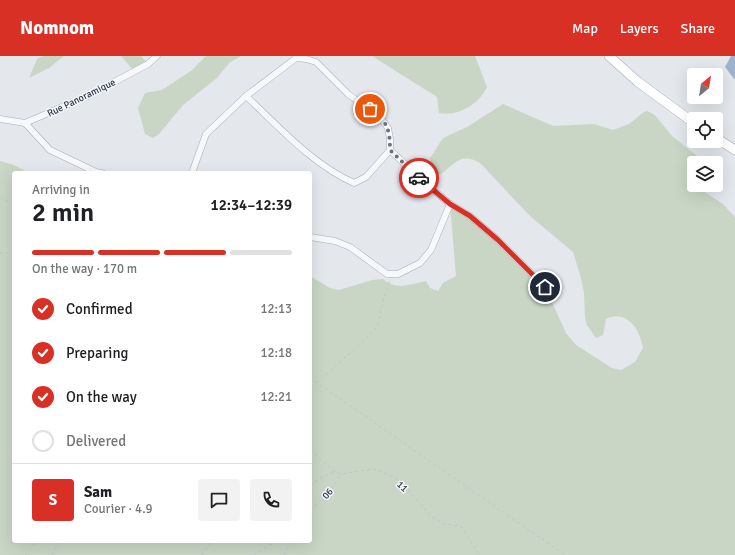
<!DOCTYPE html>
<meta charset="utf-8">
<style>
body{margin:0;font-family:Signika,sans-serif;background:#f2f2f2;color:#202124;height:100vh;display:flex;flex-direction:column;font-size:15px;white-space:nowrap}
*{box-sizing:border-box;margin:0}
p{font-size:13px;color:#757577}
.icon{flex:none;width:22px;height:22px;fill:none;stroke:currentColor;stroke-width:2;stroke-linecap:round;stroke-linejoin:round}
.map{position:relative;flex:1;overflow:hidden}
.drawer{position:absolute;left:12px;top:115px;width:300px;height:372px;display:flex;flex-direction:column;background:#fff;border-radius:4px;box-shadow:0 4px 16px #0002}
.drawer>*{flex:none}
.needle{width:26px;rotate:30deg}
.controls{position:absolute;left:687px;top:12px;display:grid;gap:8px}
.controls a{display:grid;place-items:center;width:36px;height:36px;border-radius:4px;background:#fff;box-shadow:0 4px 16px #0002;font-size:20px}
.pin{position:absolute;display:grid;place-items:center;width:34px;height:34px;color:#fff;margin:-17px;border:2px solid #fff;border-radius:50%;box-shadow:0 1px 4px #0007}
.courier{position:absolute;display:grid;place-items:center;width:40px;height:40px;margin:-20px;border:3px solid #d93025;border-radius:50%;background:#fff;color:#222;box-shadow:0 1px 5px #0007}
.overview em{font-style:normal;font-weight:600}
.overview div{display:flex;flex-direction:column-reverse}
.overview{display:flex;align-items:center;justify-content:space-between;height:68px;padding:0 20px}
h1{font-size:26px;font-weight:600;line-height:30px}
.bar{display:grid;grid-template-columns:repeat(4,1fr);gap:6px 4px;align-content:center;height:48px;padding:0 20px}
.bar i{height:5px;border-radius:3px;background:#e0e0e0}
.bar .selected{background:#d93025}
.bar p{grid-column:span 4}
.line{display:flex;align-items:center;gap:10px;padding:0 20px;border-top:1px solid #e0e0e0}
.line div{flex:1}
.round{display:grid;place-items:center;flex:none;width:42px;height:42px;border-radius:4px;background:#f2f2f2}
ol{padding:0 20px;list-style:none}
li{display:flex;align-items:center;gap:12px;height:44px}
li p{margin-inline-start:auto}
li .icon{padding:4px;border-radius:50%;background:#d93025;color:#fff;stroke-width:4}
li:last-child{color:#757577}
li i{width:22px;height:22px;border:2px solid #e0e0e0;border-radius:50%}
header{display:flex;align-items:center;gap:24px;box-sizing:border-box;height:56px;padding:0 20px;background:#d93025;color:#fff}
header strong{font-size:19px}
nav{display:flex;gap:22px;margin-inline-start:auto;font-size:14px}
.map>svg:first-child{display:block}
.green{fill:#c9d6c5}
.water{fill:#9fb4cc}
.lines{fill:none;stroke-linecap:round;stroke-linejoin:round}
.minor-casing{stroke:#a9aeb7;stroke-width:7}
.secondary-casing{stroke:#a9aeb7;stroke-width:10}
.path{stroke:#c2c5cb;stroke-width:1;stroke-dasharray:3 3;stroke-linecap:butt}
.minor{stroke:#f7f8fa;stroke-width:6}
.secondary{stroke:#fff;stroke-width:9}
.done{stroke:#6c737f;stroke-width:4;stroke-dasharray:0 7.2}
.route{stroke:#d93025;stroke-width:5}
.labels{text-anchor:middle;stroke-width:3;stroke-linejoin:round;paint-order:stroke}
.street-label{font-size:10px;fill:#2b3445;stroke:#f4f6f9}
</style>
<header>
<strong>Nomnom</strong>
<nav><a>Map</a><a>Layers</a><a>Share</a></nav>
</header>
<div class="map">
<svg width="735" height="499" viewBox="0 0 735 499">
<rect width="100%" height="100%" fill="#e4e7ec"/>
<g class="green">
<polygon points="43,0 64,0 49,12 29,22 37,3"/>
<polygon points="121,0 141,0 148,8 134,15"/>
<polygon points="206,0 241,0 229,7 218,21 183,49 159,78 153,82 145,78 138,52 145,37 162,34 191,15"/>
<path d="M 372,0 L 475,0 L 487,31 C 479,48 458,61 439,57 L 437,41 Z"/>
<path d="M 503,48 L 553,70 L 594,68 L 613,74 L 629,68 L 644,56 L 647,55 L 655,59 L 672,80 L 706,107 L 694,107 L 694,129 L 700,129 L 706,137 L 723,148 L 735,161 L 735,499 L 0,499 L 0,105 L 14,109 L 28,117 L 14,117 L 14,485 L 310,485 L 310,220 L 330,232 L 339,234 L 372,224 L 383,223 C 397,235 410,228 426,225 L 430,232 L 438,235 L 443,227 L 456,220 L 450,148 L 498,184 L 545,231 L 566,277 L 576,289 L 612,312 L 621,314 L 635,306 L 643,292 C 640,273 626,253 606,263 L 603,279 L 596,282 L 587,269 L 585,261 L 584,237 L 581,222 L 573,196 L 530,160 L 480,107 C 462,96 455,107 441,118 L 433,117 L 430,102 L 443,82 L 467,71 Z"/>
</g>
<polygon class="water" points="731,0 735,0 735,24 725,11"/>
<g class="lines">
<defs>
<g id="minor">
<path d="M 246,40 C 279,71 313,109 354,127 L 366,121 L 390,94"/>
<polyline points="0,63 25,67 88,40 148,8 157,0"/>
<polyline points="25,67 50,94 96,116 102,117"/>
<polyline points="192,117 206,78 246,40 296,2 306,3 316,6 348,38 380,61 388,72 390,83 390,94 425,127 450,148 470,160 498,184 545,231"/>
<polyline points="310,181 335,185 350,191 387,218 398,218 420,207 431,194 450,148"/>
</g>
<g id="secondary">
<polyline points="609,0 638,26 694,67"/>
<polyline points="716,82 735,94"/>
</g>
</defs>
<use href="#minor" class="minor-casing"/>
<use href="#secondary" class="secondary-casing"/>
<g class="path">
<polyline points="0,142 14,148"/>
<polyline points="0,197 14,197"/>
<polyline points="310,322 565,499"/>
<polyline points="317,327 374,275 378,268 384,241 390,224"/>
<polyline points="310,394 334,415 341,418 373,413 380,415 397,423 403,428 432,461 444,468 460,470 467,479 479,499"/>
<polyline points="310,429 334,415"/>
<polyline points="310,454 329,437 341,418"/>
<polyline points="25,499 37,485"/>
<polyline points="52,499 60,485"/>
<polyline points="202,499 211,485"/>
<polyline points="254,499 276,485"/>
<polyline points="284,499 291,485"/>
</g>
<use href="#minor" class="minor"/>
<use href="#secondary" class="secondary"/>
</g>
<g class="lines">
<path class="done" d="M 370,53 C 387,65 390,73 390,94 L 419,122"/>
<polyline class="route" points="419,122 450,148 470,160 498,184 545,231"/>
</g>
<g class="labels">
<g class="street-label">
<text transform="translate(81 41) rotate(-26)" y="4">Rue Panoramique</text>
<text transform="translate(403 430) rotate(44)" y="4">11</text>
<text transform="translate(327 437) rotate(-49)" y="4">06</text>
</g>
</g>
</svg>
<div class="controls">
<a><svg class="needle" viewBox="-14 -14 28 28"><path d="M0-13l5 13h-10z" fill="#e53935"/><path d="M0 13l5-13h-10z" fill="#757577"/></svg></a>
<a><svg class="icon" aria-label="locate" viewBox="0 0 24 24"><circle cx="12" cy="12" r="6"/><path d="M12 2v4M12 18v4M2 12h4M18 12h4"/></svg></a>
<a><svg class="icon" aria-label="layers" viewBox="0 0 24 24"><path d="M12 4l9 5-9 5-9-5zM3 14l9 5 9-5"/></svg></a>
</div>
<div class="pin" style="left:370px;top:53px;background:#ea580c"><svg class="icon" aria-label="bag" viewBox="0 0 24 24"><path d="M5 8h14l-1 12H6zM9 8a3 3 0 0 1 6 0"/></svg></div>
<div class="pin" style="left:545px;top:231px;background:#1f2937"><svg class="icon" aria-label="home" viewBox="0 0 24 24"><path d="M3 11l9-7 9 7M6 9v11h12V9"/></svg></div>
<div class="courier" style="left:419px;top:122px"><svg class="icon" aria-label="car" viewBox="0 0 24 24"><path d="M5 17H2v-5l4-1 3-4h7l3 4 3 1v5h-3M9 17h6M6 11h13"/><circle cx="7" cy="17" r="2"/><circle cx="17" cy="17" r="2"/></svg></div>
<section class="drawer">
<div class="overview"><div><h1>2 min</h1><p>Arriving in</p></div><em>12:34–12:39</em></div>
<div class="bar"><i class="selected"></i><i class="selected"></i><i class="selected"></i><i></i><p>On the way · 170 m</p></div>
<ol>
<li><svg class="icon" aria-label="check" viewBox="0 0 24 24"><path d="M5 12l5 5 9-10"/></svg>Confirmed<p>12:13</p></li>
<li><svg class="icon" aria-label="check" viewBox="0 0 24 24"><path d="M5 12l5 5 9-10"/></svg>Preparing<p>12:18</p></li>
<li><svg class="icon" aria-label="check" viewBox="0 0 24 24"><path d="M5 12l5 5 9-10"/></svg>On the way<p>12:21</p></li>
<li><i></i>Delivered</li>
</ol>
<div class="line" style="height:72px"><b class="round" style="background:#d93025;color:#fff">S</b><div><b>Sam</b><p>Courier · 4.9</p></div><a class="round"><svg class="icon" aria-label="chat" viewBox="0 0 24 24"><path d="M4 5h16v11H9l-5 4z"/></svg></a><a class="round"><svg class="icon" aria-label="phone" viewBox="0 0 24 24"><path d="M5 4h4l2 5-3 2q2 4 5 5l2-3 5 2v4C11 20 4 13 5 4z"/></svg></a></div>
</section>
</div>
